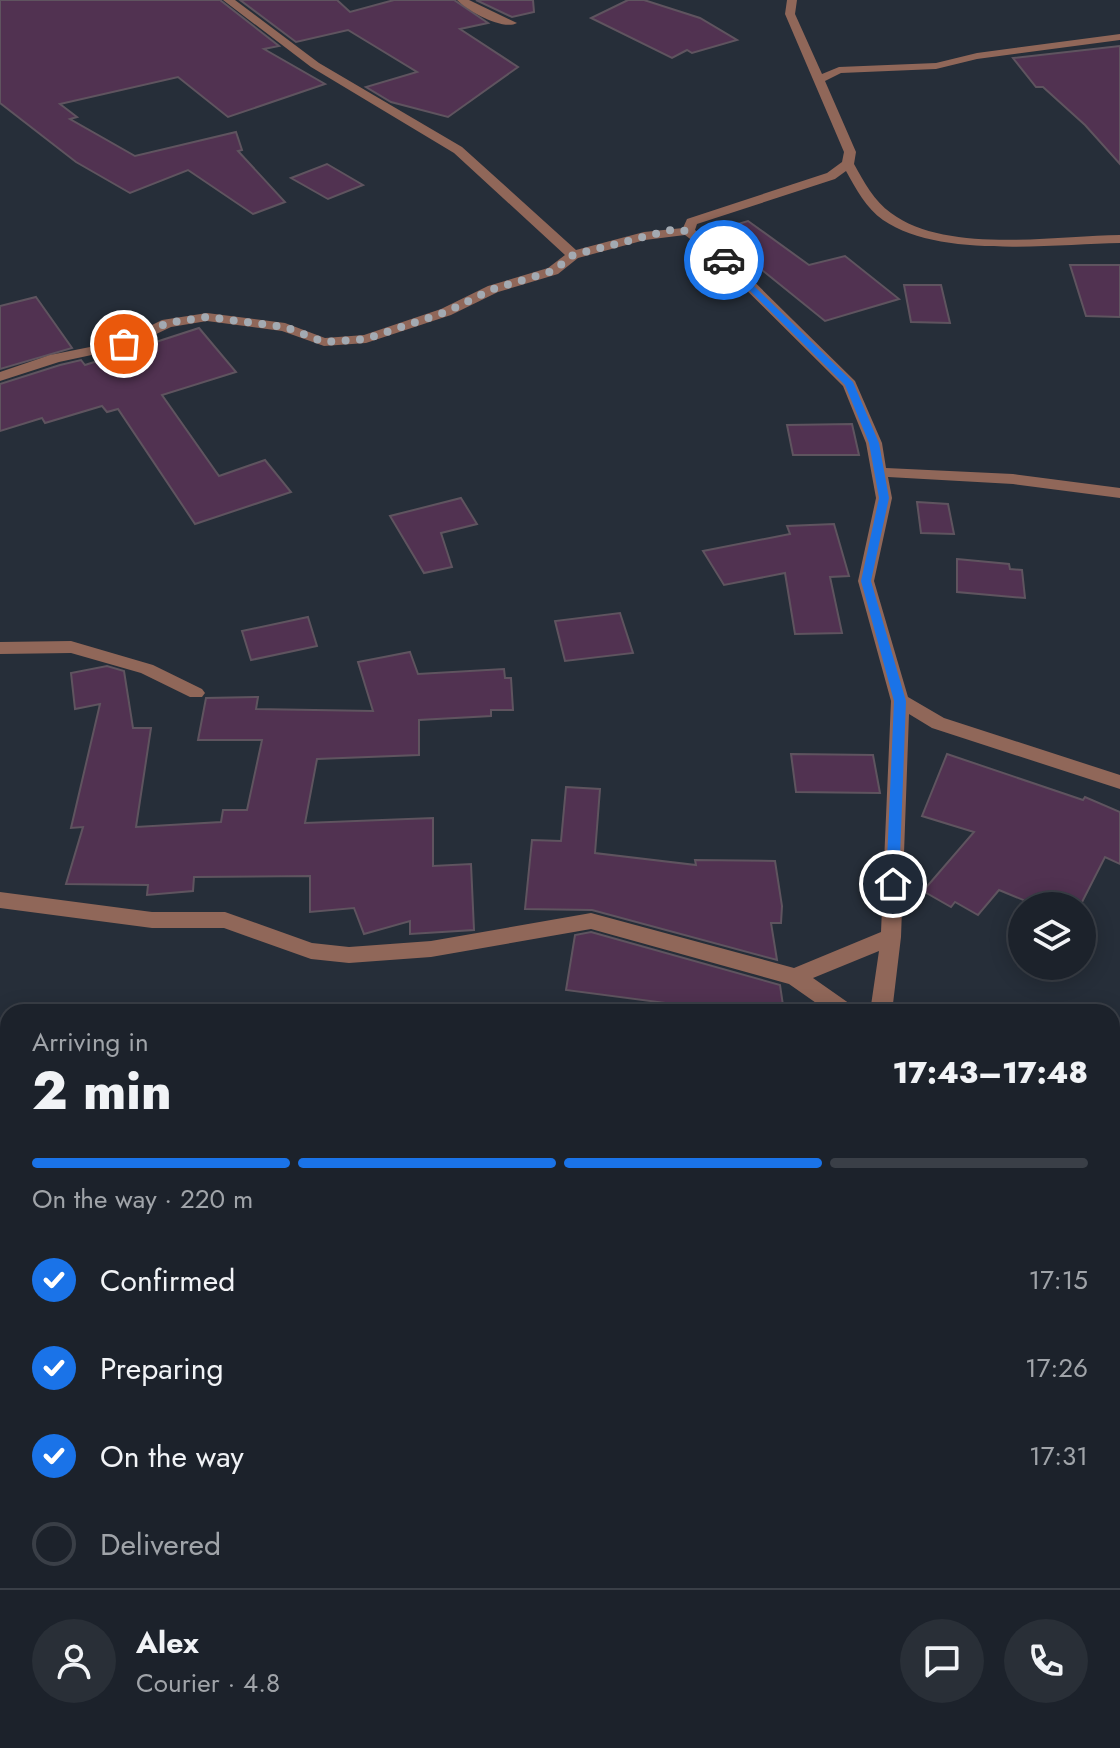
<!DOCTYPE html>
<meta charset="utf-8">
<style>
body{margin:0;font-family:Jost,sans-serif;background:#292f37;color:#f1f3f6;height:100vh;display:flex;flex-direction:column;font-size:30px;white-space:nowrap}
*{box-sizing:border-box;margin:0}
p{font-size:26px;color:#a0a4a9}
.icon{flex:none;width:44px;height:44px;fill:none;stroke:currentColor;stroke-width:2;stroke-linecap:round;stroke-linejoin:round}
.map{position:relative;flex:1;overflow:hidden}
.panel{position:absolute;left:0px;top:1004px;width:1120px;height:744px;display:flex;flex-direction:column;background:#1c222b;border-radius:24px 24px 0 0;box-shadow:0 4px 20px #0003,0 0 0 2px #3a3f47}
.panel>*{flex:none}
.fabs{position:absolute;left:1008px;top:892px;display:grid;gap:16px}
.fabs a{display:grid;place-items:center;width:88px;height:88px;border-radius:50%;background:#1c222b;box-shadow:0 4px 20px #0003,0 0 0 2px #3a3f47;font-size:40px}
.pin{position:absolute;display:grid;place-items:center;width:68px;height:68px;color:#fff;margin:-34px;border:4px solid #fff;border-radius:50%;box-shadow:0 2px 8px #0007}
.courier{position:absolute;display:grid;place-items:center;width:80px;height:80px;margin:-40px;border:6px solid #1a73e8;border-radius:50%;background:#fff;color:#222;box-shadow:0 2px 10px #0007}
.overview em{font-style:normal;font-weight:800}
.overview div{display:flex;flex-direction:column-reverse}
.overview{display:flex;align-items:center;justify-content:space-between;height:136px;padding:0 32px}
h1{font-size:52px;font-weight:800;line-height:60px}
.bar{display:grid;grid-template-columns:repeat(4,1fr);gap:12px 8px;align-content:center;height:96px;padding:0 32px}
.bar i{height:10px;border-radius:6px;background:#3a3f47}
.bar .selected{background:#1a73e8}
.bar p{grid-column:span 4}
.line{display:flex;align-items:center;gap:20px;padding:0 32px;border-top:2px solid #3a3f47}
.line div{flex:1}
.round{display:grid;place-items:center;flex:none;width:84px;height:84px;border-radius:42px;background:#292f37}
ol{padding:0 32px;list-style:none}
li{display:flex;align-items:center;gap:24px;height:88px}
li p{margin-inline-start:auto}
li .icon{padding:8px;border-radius:50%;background:#1a73e8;color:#fff;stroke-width:4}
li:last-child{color:#a0a4a9}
li i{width:44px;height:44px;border:4px solid #3a3f47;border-radius:50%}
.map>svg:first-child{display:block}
.building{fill:#513251;stroke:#5f545f;stroke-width:2}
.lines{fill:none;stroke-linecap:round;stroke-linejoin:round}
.minor{fill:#906759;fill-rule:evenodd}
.route{fill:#1a73e8}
.done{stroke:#a3aab2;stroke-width:8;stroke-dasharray:0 14.4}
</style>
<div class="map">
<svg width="1120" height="1748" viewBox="0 0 1120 1748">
<rect width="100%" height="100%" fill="#262e39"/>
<g class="building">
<polygon points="0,0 220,0 279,46 264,49 325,84 228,117 178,77 60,104 77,117 70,119 135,156 236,132 242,150 238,151 285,202 253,214 188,170 130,193 76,162 0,103"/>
<polygon points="240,0 337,0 350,12 394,0 454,0 488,23 460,29 518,67 448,117 391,102 366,87 417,72 348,30 296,42"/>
<polygon points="476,0 533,0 534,12 512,17"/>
<polygon points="628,0 644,0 700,18 737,40 692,53 687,50 672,58 591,18"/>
<polygon points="1120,46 1120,164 1085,125 1043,87 1036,87 1013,58"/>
<polygon points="327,164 363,185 328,199 291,178"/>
<polygon points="748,221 809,265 845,256 899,299 825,321 714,231"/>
<polygon points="1070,265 1120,265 1120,317 1086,316"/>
<polygon points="904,285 941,285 950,323 911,322"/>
<polygon points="36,297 72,348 0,369 0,306"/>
<polygon points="199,328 236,372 162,395 219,476 265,460 291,492 195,524 118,409 107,412 102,406 45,423 42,418 0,431 0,384 60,365 81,360 85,365"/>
<polygon points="852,424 859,455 793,455 787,425"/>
<polygon points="461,498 477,524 441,533 452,567 424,573 390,516"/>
<polygon points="917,502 948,504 954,534 921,533"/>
<polygon points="834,524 849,576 830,577 842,633 795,634 785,573 724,585 703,551 790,534 787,526"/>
<polygon points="957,559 1009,564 1010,569 1022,570 1025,598 957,592"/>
<polygon points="620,613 633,653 565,661 555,621"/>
<polygon points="308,617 317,646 251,660 242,631"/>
<polygon points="410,652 418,674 504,669 505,678 511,678 513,710 491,710 491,716 419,720 419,755 317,759 305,823 433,818 433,866 471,864 474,930 410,934 410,921 364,934 354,908 310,912 310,876 194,877 193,891 147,895 148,885 66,884 83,827 71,828 100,704 75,709 71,673 107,666 124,671 133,728 151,728 136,827 221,822 223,810 247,810 262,740 198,740 206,698 258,697 256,709 373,711 358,662"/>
<polygon points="791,754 873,755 880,793 796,792"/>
<polygon points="947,754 1083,800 1085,797 1120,812 1120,864 1105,857 1080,906 1038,906 999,890 978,915 955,902 951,907 923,891 974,832 922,816"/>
<polygon points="566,787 600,789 595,853 696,865 695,860 775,861 782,906 781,923 771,923 777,960 592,910 525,909 532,840 561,841"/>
<polygon points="591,932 780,985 784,1012 734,1012 566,990 575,935"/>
</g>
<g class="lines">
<g class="minor">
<path d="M 223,0 L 235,0 L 319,63 L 462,147 L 576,250 L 644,232 L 683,228 L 687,219 L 827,173 L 842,162 L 844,152 L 785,14 L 787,0 L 797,0 L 795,14 L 822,74 L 839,67 L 936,63 L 977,53 L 1120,34 L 1120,40 L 977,59 L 936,69 L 841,73 L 825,81 L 856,152 L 854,164 C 864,182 874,201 891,213 C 945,254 1055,236 1120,235 L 1120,243 C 1054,244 939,259 883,220 C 866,208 856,189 846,171 L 835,179 L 697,224 L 695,230 L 721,249 L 855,381 L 882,443 L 886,468 L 1013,474 L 1120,488 L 1120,498 L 1013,484 L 888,477 L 892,498 L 874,581 L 908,697 L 944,718 L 1120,775 L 1120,789 L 932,728 L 909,714 L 901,937 L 892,1012 L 870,1012 L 879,951 L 813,978 L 853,1006 L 856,1012 L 829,1012 L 789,984 L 591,929 L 431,957 L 349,963 L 311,959 L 224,928 L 152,928 L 0,908 L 0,892 L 152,912 L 225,912 L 312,943 L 349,947 L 431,941 L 591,913 L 794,968 L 881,932 L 891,701 L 858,581 L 876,498 L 866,443 L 843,386 L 711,255 L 685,235 L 645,240 L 578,258 L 558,274 L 498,292 L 451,315 L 366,343 L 324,346 L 282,331 L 207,321 L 171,327 L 129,347 L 59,362 L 0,381 L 0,372 L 50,355 L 120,341 L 162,320 L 207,313 L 285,323 L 325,338 L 364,335 L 441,309 L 488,286 L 548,268 L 565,255 L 454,153 L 311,67 Z"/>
<path d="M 457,0 L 469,0 L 517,23 C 503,31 468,11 457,0 Z"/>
<polygon points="71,641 153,665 202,689 205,693 202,697 190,697 141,673 71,653 0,654 0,642"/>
<polygon points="0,1304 8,1305 8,1329 0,1328"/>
<polygon points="0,1712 8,1712 8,1740 12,1740 0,1742"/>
<rect x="569" y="1740" width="30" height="8"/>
<polygon points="650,1740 708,1740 712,1748 654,1748"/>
</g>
</g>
<polygon class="route" points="724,257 853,382 879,443 889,498 871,581 906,701 899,884 893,889 886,884 894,701 861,581 879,498 869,443 845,385 721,262"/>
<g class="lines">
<polyline class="done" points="124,344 167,323 207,317 285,327 324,342 366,339 446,312 493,289 553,271 573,255 671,230 688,231 724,260"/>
</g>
</svg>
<div class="fabs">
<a><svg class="icon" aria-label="layers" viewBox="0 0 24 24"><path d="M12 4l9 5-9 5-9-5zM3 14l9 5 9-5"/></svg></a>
</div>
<div class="pin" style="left:124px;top:344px;background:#ea580c"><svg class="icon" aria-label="bag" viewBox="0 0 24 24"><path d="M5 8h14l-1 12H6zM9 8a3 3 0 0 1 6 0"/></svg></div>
<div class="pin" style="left:893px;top:884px;background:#1f2937"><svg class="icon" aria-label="home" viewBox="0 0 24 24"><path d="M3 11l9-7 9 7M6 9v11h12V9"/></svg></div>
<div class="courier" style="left:724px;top:260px"><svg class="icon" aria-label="car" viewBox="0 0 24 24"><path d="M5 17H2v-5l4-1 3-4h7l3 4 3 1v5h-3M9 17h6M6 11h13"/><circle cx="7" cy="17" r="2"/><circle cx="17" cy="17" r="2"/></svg></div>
<section class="panel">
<div class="overview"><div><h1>2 min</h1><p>Arriving in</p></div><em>17:43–17:48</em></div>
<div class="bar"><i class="selected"></i><i class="selected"></i><i class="selected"></i><i></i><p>On the way · 220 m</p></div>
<ol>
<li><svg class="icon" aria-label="check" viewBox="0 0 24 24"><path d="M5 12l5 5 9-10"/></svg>Confirmed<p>17:15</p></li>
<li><svg class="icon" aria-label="check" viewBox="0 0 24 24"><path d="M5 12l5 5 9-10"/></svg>Preparing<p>17:26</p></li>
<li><svg class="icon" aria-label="check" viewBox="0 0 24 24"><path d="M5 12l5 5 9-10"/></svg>On the way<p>17:31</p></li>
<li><i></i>Delivered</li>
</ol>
<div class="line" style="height:144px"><a class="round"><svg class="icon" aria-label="person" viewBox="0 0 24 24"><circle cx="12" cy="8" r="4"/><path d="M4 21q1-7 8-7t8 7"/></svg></a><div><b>Alex</b><p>Courier · 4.8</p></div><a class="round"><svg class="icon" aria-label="chat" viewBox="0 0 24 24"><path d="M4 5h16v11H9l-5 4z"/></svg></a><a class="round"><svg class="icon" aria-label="phone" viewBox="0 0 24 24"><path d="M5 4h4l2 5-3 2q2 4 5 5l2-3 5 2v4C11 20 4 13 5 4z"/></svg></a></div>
</section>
</div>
